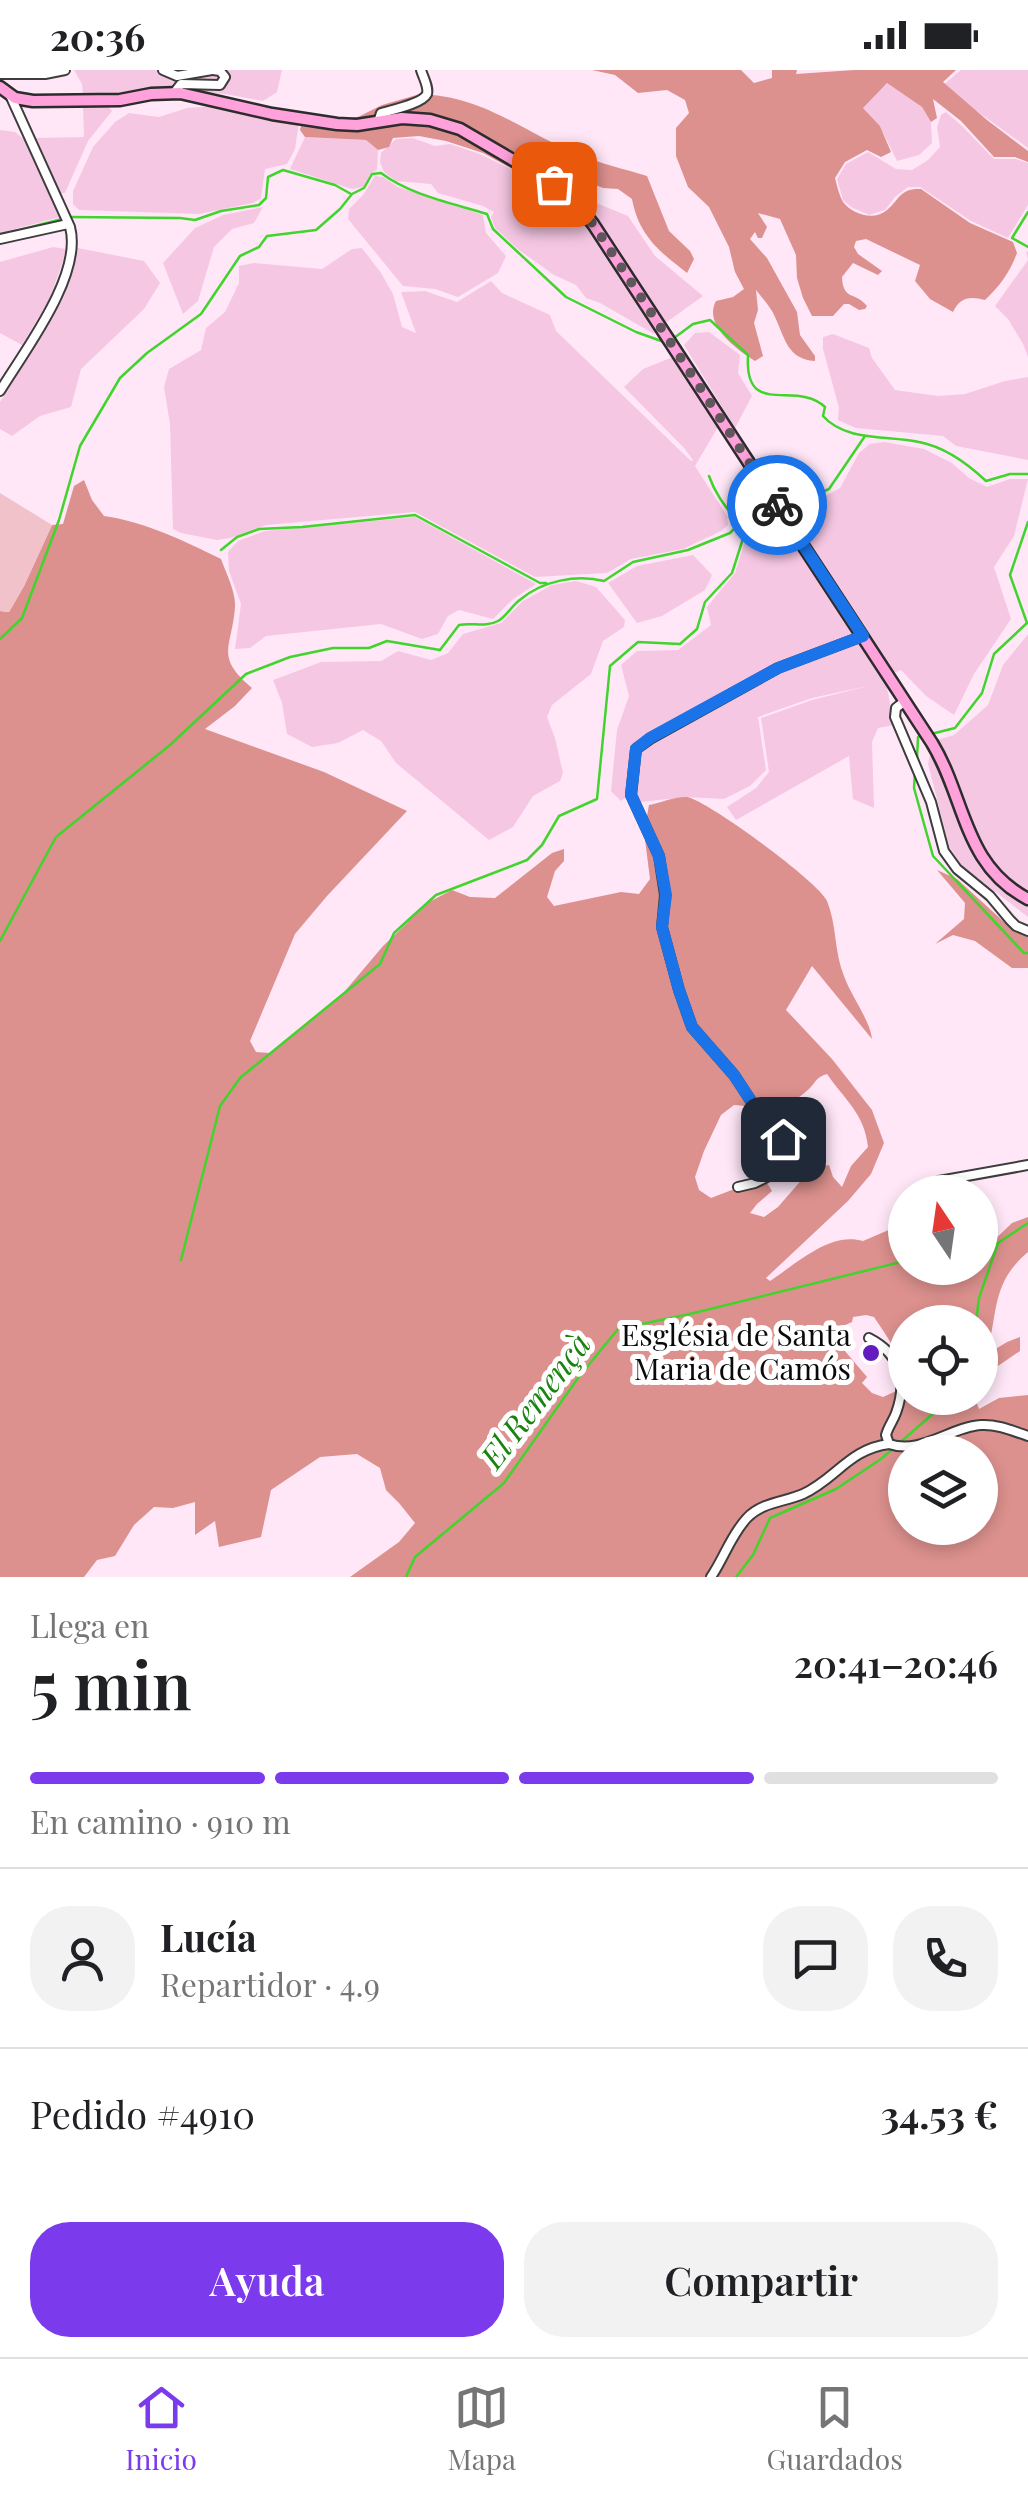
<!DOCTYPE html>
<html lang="es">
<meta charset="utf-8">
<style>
body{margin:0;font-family:"Playfair Display",serif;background:#f2f2f2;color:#202124;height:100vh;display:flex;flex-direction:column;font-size:38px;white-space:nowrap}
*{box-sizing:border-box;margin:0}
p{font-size:32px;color:#757577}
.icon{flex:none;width:55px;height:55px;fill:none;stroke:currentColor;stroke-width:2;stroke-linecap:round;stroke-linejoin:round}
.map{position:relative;height:1507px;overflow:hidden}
.side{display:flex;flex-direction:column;background:#fff;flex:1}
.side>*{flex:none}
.needle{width:65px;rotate:347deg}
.tools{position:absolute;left:888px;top:1105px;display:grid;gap:20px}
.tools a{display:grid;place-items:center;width:110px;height:110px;border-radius:50%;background:#fff;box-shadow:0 5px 15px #0003;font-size:50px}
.pin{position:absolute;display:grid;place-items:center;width:85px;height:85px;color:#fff;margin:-42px;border-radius:20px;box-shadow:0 5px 15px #0006}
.courier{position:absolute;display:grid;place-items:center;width:100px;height:100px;margin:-50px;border:8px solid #1a73e8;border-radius:50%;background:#fff;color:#222;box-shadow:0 2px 12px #0007}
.head em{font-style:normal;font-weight:600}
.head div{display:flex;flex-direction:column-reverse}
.head{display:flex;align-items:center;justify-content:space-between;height:170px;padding:0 30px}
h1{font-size:65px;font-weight:600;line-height:75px}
.bar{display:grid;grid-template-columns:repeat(4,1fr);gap:15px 10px;align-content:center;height:120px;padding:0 30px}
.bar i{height:12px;border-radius:8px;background:#e0e0e0}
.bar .on{background:#7c3aed}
.bar p{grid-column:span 4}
.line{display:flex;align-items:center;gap:25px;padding:0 30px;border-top:2px solid #e0e0e0}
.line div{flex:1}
.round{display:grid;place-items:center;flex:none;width:105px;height:105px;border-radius:40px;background:#f2f2f2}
.cta{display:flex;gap:20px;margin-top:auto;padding:20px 30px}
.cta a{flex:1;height:115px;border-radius:40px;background:#7c3aed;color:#fff;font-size:40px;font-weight:600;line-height:115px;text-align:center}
.cta a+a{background:#f2f2f2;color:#202124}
.status{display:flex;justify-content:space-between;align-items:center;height:70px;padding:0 50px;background:#fff;direction:ltr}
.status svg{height:28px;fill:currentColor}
.menu{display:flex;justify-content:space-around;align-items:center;height:140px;border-top:2px solid #e0e0e0;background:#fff;font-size:28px;color:#757577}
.menu a{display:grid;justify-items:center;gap:5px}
.menu .on{color:#7c3aed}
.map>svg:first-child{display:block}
.farmland{fill:#f6c7e3}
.forest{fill:#dc918e;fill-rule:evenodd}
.pitch{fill:#f1c2ca}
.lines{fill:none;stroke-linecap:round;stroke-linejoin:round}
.stream{stroke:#40d42c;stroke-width:2.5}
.street-casing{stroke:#3d3d3d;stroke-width:12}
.secondary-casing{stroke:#2c2c2c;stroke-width:15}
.street{stroke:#fff;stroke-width:8}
.secondary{stroke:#ffa2dc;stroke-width:10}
.done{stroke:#60575d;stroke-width:10;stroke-dasharray:0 18}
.route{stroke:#1a73e8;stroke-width:12}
.poi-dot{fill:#641cc0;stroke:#fff;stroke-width:4}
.labels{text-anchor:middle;stroke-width:10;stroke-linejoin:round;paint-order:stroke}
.poi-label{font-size:30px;fill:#0a0a0a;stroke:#fff;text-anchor:end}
.water-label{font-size:32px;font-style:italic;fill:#18840f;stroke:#fff}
</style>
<div class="status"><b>20:36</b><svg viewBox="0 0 49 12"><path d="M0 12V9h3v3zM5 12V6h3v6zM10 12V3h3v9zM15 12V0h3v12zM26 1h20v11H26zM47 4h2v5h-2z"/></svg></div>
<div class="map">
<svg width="1028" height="1507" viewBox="0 0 1028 1507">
<rect width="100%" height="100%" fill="#ffe7f8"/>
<g class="farmland">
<polygon points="74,0 282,0 277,22 263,31 225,24 164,18 102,26 83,26 82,14"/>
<polygon points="961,0 1028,0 1028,78 942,16"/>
<polygon points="887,13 922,37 931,52 932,73 919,85 897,91 880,56 862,37"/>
<polygon points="216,36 299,52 295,79 287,94 265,99 261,128 253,133 199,144 79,140 73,134 73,121 93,77 115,52 129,43 159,47 187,38"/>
<polygon points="83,37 109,37 112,41 88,71 65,123 59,123 35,68 84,67"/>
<polygon points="946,42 962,56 994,89 1016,89 1028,93 1028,135 1008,168 971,151 920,117 908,117 895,127 885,140 869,145 851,137 843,130 837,109 846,94 868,82 896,99 912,100 928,90 940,77 937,57 941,45"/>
<polygon points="0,60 15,62 26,71 60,147 0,163"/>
<polygon points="305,67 366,70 378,80 377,100 371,103 363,117 352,119 290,99"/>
<polygon points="413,68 435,76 450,74 480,84 551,119 575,137 656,259 654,264 600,233 586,228 576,215 554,205 519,180 495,158 491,147 494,142 483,136 438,123 431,114 396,111 384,102 380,92 381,83 396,69"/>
<polygon points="375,106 383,107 398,117 483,145 486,163 506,186 498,203 458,227 435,219 403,216 348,149 349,139 363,125"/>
<polygon points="584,128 628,146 655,186 703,226 664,254"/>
<polygon points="263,137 254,153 232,159 214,177 198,231 183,244 163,193 195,158 223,145"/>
<polygon points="53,177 66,179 62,194 49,230 22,275 0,263 0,192"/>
<polygon points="78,178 144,191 160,213 144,239 81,299 71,337 40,346 12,366 0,359 0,332 63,229"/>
<polygon points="362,178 381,203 393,224 402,257 416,263 401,222 425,221 457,232 491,211 502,223 550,245 556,261 691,391 693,390 684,378 624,317 643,299 673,287 718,357 695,396 727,446 728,455 721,461 683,479 631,489 607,503 535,507 415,442 266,455 230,468 217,470 181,463 173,459 170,354 164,317 169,299 201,280 206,258 225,242 239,213 239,196 254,193 322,199 352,179"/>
<polygon points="1026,181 1028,182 1028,287 1023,274 1008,249 995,236 1028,190"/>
<polygon points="709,262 740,285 738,303 752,326 735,358 684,275 695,263"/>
<polygon points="833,264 869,278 872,288 895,320 938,326 965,324 1005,311 1028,307 1028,390 956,376 943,366 856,358 838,350 839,338 823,279 823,267"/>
<polygon points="884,372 924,379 952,393 969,408 987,417 1010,409 1028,409 1014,466 994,497 1011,549 974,604 954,645 926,626 901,600 894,603 792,444 840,418 859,383 870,374"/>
<polygon points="780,445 856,564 773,596 645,667 631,679 628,726 621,731 611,721 617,660 629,626 621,595 637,581 678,580 711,555 707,537 735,503 750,455 756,450"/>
<polygon points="415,447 536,514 513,529 493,549 459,540 448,546 438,564 422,569 381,554 266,566 250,578 235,579 241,534 229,501 228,482 238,471 265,461"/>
<polygon points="693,485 712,505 705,520 662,546 637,553 608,513 637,496"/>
<polygon points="576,511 596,517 625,550 624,557 603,571 591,604 552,635 547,647 555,668 563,703 560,711 533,726 513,757 489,770 396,693 381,671 363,660 338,673 312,677 287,664 282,633 273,610 321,592 381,591 398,581 431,590 448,583 463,564 501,553 523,531 552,515"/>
<polygon points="1028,564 1028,847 962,796 949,776 928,694 933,671 954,665 988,635 1003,595"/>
<polygon points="862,569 886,612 894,655 878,658 872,672 874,738 853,729 849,686 736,750 727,737 756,718 769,702 761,648 812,630 868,616 812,628 758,647 766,700 750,716 724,729 687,727 640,732 636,724 639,682 651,671 777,602"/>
</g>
<g class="forest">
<path d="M 592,0 L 741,0 L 754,13 L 772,8 L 772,0 L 797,0 L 796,4 L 854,0 L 956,0 L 943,12 L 987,50 L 1028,81 L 1028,92 L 1015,87 L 994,87 L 961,51 L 933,29 L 937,48 L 931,52 L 922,37 L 887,13 L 863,38 L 880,56 L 891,82 L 881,87 L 867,80 L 845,92 L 835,108 C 837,116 839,125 843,132 C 853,145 875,151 887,140 C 900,129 900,118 921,119 L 970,153 L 1013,172 L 1017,183 C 1010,202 1000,216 985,230 C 970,226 960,227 953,242 L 930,229 L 915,211 L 920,195 L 866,169 L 856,171 L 854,177 L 858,184 L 882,201 L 878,205 L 853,193 L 842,207 C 843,231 855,221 867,236 L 865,239 L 859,240 L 849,234 L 844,234 L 833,246 L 812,246 L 803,228 L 797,208 L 796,185 L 780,149 L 758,143 L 767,157 L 762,168 L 758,168 L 755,162 L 750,169 L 767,188 L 797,242 L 800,265 L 815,286 L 815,291 C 787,289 785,268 775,247 C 771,237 762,228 756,220 L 758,240 L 754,253 L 763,286 L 755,291 C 736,279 703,255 716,231 L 733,227 L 744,219 L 735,202 L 729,177 L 709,137 L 688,117 L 676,86 L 676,58 L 689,43 L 685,30 L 667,20 L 638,23 L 615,5 Z"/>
<path d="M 420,24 C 485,26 524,63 580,85 C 601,94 625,99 647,106 L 669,161 L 690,181 L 694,189 L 687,203 C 659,181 639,166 632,129 L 618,119 L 603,118 L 568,104 L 559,109 L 516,101 L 483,83 L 446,71 L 419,66 L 393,68 L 389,77 L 378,80 L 366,70 L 305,67 L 300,60 L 304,45 L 334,49 L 358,47 L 382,35 Z"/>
<path d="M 84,410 L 92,430 L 104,446 C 146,452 184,471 221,489 C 226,503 236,522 235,537 C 232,578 214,586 252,618 L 235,636 L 205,659 L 324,702 L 407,741 L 327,826 L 295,864 L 250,971 L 256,982 L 270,983 L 340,927 L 383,876 L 429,832 L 452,820 L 470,827 L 495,828 L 552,783 L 564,779 L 564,791 L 555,801 L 547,827 L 554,836 L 621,822 L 639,824 L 650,809 L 644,762 L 649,735 C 660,733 676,726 687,727 C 707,730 820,813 827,831 C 837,855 834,882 844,906 C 851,926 870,950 872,969 L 812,896 L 786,940 L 832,989 L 872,1040 L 884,1073 L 871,1104 L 848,1131 L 766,1208 L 770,1211 C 796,1194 830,1161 863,1171 L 905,1153 L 905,1198 L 980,1198 L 980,1177 L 987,1177 L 1012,1153 L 1028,1147 L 1028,1182 C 990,1214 999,1243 986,1285 L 1007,1272 L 1020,1267 L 1020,1281 L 995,1298 L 980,1318 L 980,1252 L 905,1252 L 905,1328 L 975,1328 L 979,1339 L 999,1328 L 1028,1325 L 1028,1507 L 350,1507 L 399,1472 L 415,1453 L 399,1433 L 386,1420 L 380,1398 L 357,1384 L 320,1387 L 271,1420 L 261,1467 L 219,1477 L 215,1451 L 195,1465 L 195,1432 L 173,1438 L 154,1437 L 134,1455 L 115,1486 L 97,1490 L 84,1507 L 0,1507 L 0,541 L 9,542 L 24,516 L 52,455 L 63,454 L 74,416 ZM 827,1004 C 844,1029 865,1044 868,1077 L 851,1096 L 842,1117 L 833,1107 L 829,1095 L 811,1099 L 778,1137 L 764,1147 L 750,1143 L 757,1134 L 772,1121 L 767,1113 L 737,1118 L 711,1128 L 699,1120 L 695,1107 L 704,1081 L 721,1045 L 734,1035 C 765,1038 783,1043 809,1019 C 816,1012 816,1007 827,1004 ZM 866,1245 L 874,1247 C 889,1270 906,1290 903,1318 L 883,1327 L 872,1323 L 862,1313 L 867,1307 L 833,1267 L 836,1259 L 852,1252 L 853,1247 ZM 905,1382 L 980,1382 L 980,1458 L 905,1458 Z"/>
<polygon points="937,800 957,809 1014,861 1028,864 1028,898 1012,898 975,871 953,865 935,874 964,849 965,833"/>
</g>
<polygon class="pitch" points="0,423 52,455 24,516 9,542 0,541"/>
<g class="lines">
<g class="stream">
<polyline points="1028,142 1012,168 1028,177"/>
<polyline points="69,147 180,148 195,150 221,141 259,135 266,128 268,107 283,100 335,115 351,124"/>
<polyline points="0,165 62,149"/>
<path d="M 674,268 L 693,254 L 710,250 L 748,285 C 744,350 796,309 825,337 L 823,346 C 846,372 888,365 919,372 C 945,377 967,393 986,411 L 1010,404 L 1028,404"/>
<path d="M 709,406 C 716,426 727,438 739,454"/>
<polyline points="784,439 829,419 865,366"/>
<polyline points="221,480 237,467 259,459 302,457 415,445 540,513 546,513"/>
<path d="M 0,569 L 22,548 L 59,450 L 80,376 L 120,308 L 147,283 L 201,244 L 240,186 L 259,177 L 267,166 L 316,160 L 340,139 L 352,124 L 364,118 L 372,104 L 381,103 C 412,126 452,133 487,144 L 493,159 L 566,227 L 636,262 L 664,272"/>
<polyline points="931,664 955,658 982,623 994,584 1027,553 1010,505 1028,452"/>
<polyline points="917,689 918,667 923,666"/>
<polyline points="915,702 914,718 933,786 1024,883 1028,883"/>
<path d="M 0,871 L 56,767 L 170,675 L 246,604 L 290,587 L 333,578 L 369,578 L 387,571 L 440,580 L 459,555 C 472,552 485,558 498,551 C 507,546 512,535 521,529 C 543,511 576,504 604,511 L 633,492 L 688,480 L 730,463 L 739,454 L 748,453 L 756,447 L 777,442"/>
<polyline points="980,1176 998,1173 1028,1153"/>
<polyline points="181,1190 220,1036 240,1008 380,894 394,863 436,825 527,790 542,775 559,746 597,729 610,596 638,572 680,574 697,559 705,532 732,503 748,453"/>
<polyline points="976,1252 979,1228 998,1173"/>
<polyline points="406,1507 415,1487 504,1413 578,1308 618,1259 694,1243 905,1191"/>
<polyline points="736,1507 753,1485 770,1448 836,1419 881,1389 951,1328"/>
</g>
<defs>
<g id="street">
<polyline points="163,0 177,6 212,0"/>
<polyline points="0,4 45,4 65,0"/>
<polyline points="174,23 181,14 220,15 225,7 220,1 213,0"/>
<path d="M 378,52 L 381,43 C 391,40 422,34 427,24 C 429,17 423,7 421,0"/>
<polyline points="0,169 68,154"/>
<path d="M 0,321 C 25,280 83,205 70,157 L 10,25"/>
<polyline points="905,631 896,638 895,647 931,732 944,781 957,799 990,826 1010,850 1016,856 1028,861"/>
<polyline points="939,1111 1028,1095"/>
<polyline points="738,1117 755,1113 771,1105 782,1090 783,1069 776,1058 753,1034 734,1005 692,957 679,920 662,857 665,825 659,786 631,725 636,679 650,669 778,598 863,566"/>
<path d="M 869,1268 C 900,1284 908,1310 896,1343 C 893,1351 888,1357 886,1365 L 889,1374 C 921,1385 950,1357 981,1355 C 997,1354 1013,1361 1028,1366"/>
<path d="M 711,1507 C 724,1488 731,1465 747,1448 C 762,1432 785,1432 803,1424 C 836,1409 849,1379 889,1374"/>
</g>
<path id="secondary" d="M 0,17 L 15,28 L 33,31 L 120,30 L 151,24 L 180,23 L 272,44 L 337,54 L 357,55 L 402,48 L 430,50 L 460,59 L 554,114 L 576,133 L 593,154 L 932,673 C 966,729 963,795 1028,829"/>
</defs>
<use href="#street" class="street-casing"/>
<use href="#secondary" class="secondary-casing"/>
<use href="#street" class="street"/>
<use href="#secondary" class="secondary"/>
</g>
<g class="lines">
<polyline class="done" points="554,114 576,133 593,154 777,435"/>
<polyline class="route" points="777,435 863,566 778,598 650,668 636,679 631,725 659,786 666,825 662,857 679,920 692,957 734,1005 753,1034 776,1058 783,1069"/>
</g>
<circle class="poi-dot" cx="871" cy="1283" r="10"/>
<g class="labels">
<g class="poi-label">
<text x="851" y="1276">Església de Santa<tspan x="851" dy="34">Maria de Camós</tspan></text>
</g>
<g class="water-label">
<text transform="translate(536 1331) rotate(-53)" y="11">El Remençà</text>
</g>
</g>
</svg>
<div class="tools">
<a><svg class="needle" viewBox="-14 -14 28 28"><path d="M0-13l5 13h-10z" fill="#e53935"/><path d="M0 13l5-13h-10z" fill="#757577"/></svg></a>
<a><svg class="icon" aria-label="locate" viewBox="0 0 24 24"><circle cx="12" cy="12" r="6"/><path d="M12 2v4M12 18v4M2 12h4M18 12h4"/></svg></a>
<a><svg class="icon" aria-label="layers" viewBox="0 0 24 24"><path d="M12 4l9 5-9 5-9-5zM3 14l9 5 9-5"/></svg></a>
</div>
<div class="pin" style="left:554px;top:114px;background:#ea580c"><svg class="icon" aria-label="bag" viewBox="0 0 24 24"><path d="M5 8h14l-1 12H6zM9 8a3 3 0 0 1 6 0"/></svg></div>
<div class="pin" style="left:783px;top:1069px;background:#1f2937"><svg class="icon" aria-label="home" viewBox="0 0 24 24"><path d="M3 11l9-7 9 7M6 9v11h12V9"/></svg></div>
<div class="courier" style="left:777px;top:435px"><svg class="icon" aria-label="bike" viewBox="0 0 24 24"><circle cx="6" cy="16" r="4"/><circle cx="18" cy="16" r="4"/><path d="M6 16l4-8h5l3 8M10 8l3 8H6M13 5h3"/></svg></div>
</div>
<section class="side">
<div class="head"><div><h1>5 min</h1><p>Llega en</p></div><em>20:41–20:46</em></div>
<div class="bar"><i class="on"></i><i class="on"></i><i class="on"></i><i></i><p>En camino · 910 m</p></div>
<div class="line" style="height:180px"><a class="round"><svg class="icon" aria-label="person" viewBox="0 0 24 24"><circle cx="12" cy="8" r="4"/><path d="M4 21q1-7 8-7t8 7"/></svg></a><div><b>Lucía</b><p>Repartidor · 4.9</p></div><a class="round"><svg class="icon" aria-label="chat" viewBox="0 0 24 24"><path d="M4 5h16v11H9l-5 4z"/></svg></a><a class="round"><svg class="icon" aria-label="phone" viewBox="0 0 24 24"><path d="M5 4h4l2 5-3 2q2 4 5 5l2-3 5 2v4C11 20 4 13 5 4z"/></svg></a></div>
<div class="line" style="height:130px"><div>Pedido #4910</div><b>34.53 €</b></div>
<div class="cta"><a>Ayuda</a><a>Compartir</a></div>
</section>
<nav class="menu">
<a class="on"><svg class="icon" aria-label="home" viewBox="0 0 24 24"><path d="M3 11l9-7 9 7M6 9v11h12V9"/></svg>Inicio</a>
<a><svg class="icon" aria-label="map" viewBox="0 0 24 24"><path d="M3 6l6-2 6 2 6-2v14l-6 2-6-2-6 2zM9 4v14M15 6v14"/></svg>Mapa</a>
<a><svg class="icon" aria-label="saved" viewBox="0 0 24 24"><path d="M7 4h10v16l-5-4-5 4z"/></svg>Guardados</a>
</nav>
